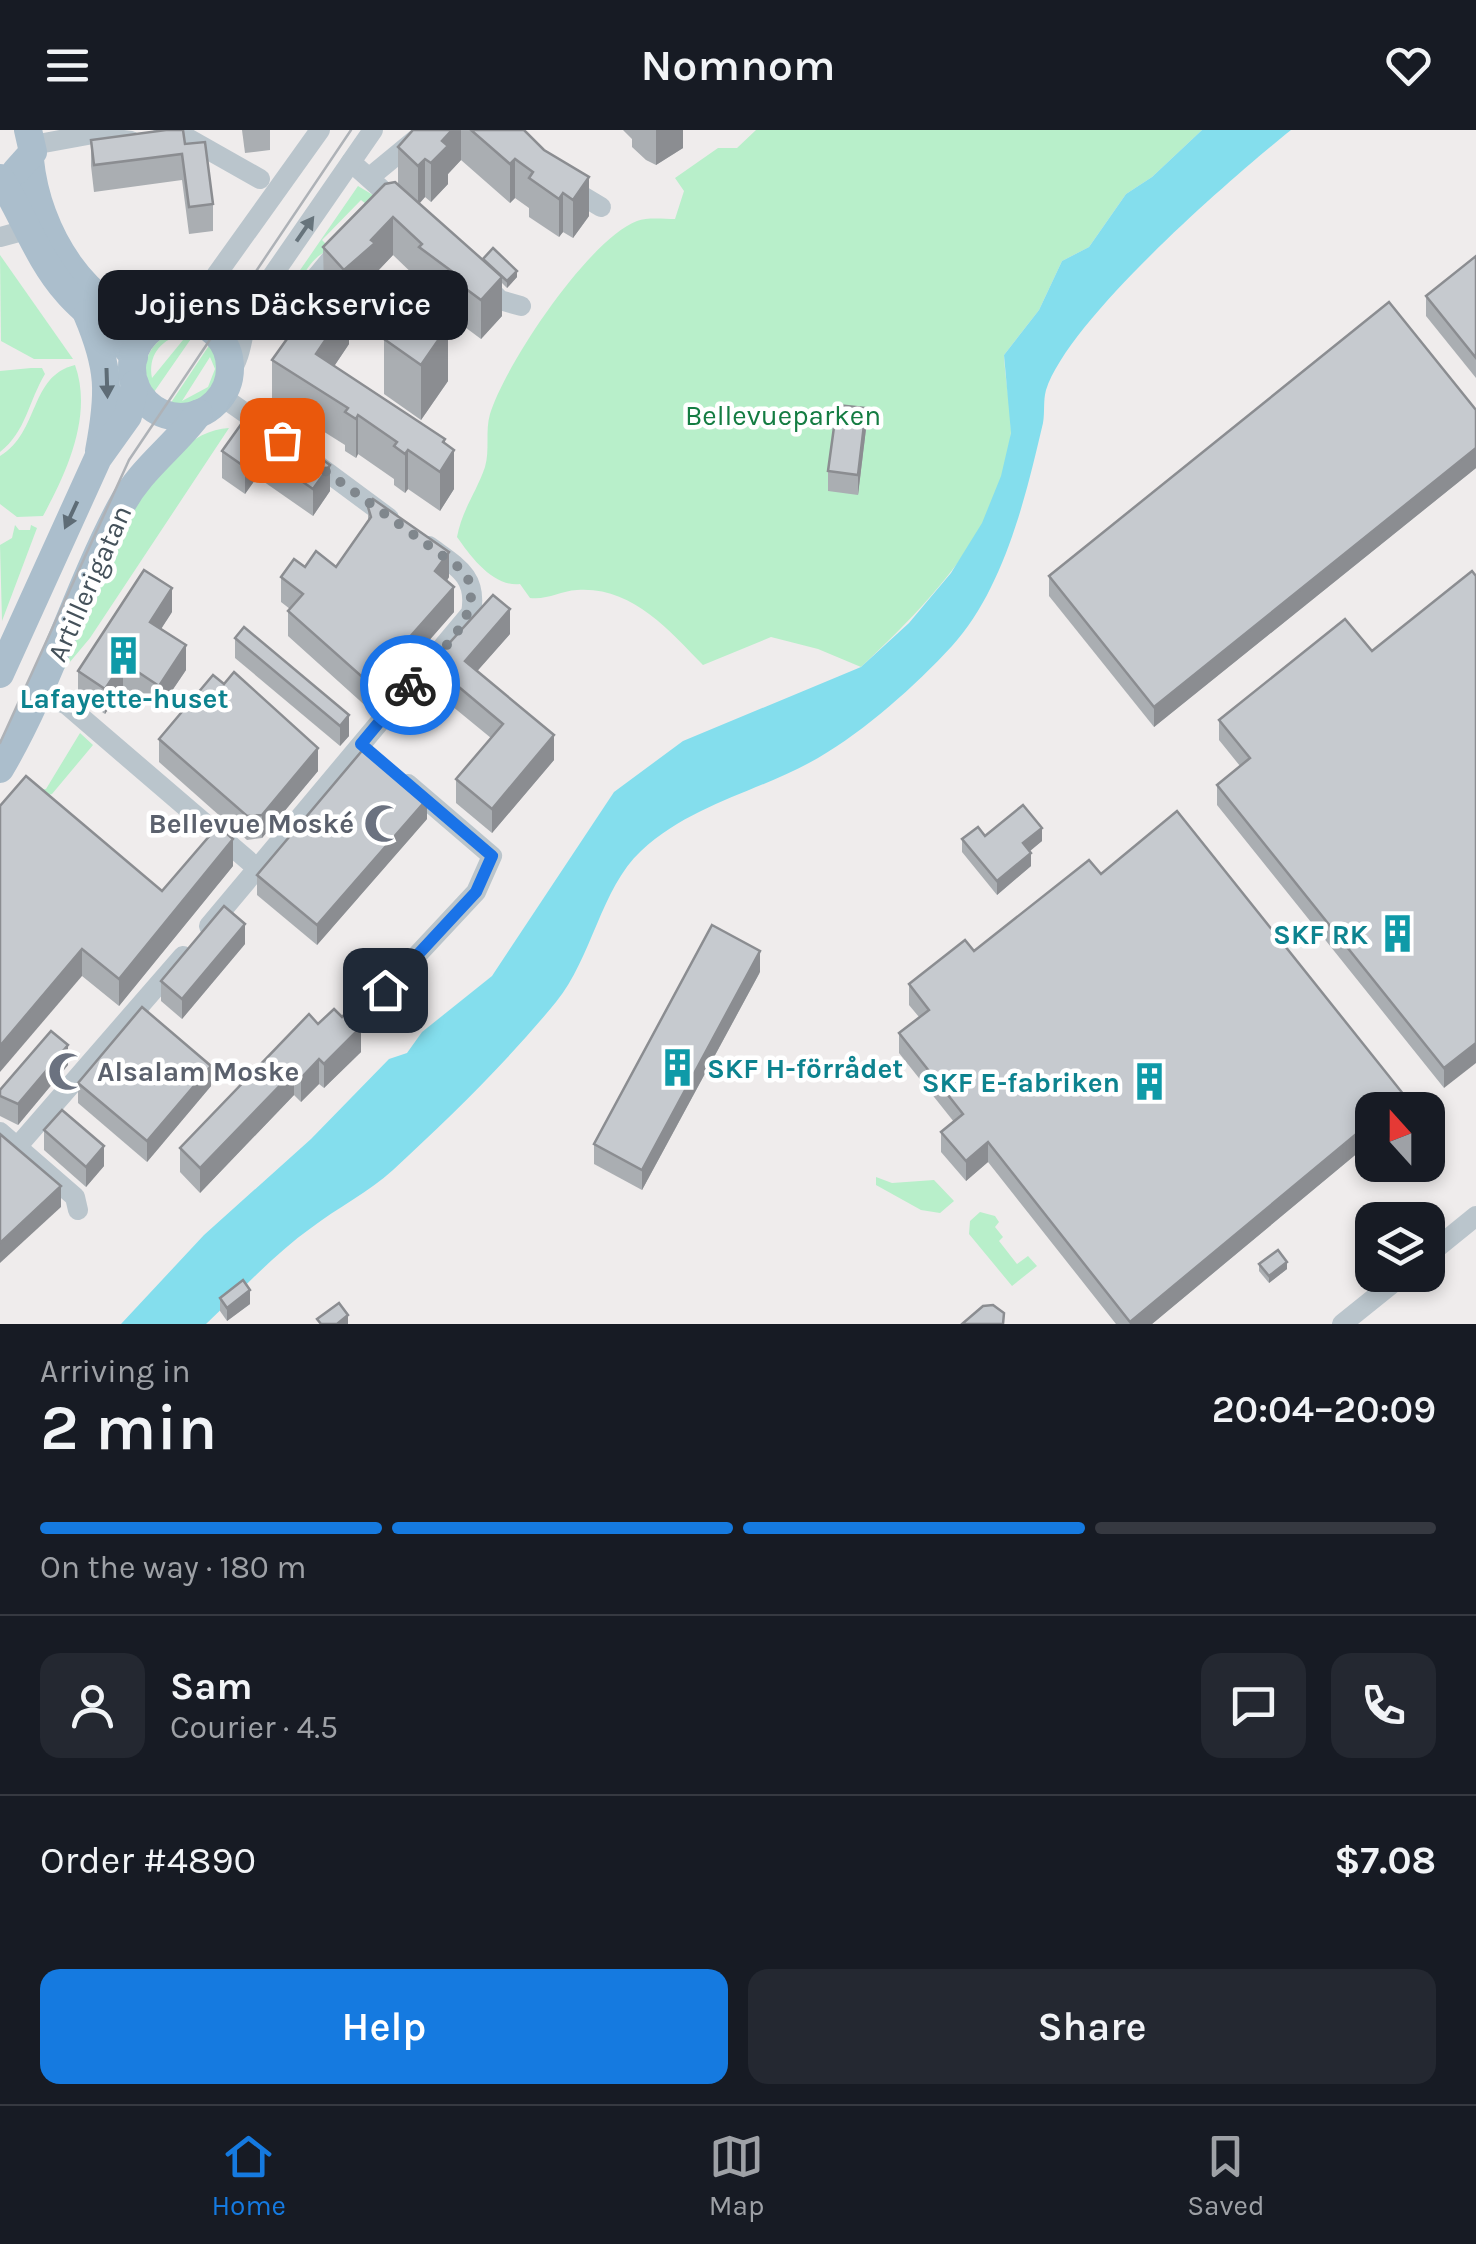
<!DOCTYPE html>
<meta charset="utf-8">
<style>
body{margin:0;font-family:Karla,sans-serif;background:#242831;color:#f1f3f6;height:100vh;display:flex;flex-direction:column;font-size:38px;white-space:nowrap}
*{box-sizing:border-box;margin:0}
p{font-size:32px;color:#9ea1a6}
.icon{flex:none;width:55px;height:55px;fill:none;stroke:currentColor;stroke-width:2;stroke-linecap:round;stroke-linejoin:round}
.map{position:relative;height:1194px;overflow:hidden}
.sheet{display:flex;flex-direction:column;background:#171b24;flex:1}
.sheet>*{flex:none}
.needle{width:65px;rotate:339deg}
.controls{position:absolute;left:1355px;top:962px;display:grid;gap:20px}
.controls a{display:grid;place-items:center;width:90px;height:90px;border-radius:20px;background:#171b24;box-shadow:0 5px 15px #0003;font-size:50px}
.pin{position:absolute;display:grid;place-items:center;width:85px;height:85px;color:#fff;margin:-42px;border-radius:20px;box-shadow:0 5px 15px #0006}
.courier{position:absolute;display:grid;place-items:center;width:100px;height:100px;margin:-50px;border:8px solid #1a73e8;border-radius:50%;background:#fff;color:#222;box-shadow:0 2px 12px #0007}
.bubble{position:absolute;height:70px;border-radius:20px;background:#171b24;box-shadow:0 5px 15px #0003;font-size:32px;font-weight:600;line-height:70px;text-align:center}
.overview em{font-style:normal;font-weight:600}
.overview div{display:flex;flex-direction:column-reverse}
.overview{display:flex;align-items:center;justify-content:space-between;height:170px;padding:0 40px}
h1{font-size:65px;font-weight:600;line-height:75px}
.bar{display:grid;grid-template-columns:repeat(4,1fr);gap:15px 10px;align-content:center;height:120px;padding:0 40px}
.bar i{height:12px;border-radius:8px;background:#363941}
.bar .active{background:#157ae0}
.bar p{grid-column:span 4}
.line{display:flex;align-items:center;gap:25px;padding:0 40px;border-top:2px solid #363941}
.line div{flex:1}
.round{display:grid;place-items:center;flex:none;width:105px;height:105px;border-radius:20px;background:#242831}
.cta{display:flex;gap:20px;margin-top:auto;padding:20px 40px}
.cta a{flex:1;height:115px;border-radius:20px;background:#157ae0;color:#fff;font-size:40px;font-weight:600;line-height:115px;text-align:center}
.cta a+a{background:#242831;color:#f1f3f6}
header{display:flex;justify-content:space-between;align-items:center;height:130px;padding:0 40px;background:#171b24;font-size:45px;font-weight:600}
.dock{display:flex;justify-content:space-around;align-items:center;height:140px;border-top:2px solid #363941;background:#171b24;font-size:28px;color:#9ea1a6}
.dock a{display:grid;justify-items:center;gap:5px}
.dock .active{color:#157ae0}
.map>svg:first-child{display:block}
.green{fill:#b8efca;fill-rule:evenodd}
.water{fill:#84deed}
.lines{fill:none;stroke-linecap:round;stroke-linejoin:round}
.minor{stroke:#bac5cc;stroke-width:20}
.major{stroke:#abbecc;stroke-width:28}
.tram{stroke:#aeb2b7;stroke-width:2.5}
.wall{fill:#aaaeb2}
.shaded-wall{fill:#8b8d91}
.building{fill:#c6cacf;stroke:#8b8d91;stroke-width:2.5}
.oneway{fill:#67747c}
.oneway2{fill:#5e6c76}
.done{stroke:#80878d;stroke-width:10;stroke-dasharray:0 18}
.route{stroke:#1a73e8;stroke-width:12}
.labels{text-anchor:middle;stroke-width:9;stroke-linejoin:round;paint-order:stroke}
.park-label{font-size:28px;fill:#147c42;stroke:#fff}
.street-label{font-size:28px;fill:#44515a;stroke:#fff}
.culture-label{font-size:28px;font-weight:bold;fill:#0d838f;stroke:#fff;text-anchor:end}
.worship-label{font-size:28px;font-weight:bold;fill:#5b616d;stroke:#fff;text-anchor:end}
</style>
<header><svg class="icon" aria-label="menu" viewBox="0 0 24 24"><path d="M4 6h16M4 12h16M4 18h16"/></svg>Nomnom<svg class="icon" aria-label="heart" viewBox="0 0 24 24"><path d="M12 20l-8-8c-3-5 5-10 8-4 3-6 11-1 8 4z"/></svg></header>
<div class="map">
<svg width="1476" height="1194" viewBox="0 0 1476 1194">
<rect width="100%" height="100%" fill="#efecec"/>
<g class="green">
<path d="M 756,0 L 1202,0 L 1152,47 L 1126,64 L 1089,117 L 1062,131 L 1039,180 L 1004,225 C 1005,250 1011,276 1011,301 C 1010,392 922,480 861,537 L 818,519 L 771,507 L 703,535 C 668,499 631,456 577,460 C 560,461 548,470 530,468 L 520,454 C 493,457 471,427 457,407 C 462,380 476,363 485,337 C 490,320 485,301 490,284 C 505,235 588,110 637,91 C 647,87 664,89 675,89 L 684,61 L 675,48 L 718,18 L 737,18 Z"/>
<path d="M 358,56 L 373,65 L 370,77 L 361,70 L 322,110 L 331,119 C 305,129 301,155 286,175 L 276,175 Z"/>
<polygon points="0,125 73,229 34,229 1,211"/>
<polygon points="402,173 411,181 400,175 399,186 413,216 372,189 370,182"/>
<path d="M 176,201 L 195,203 L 154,262 C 136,237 149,211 176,201 ZM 180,205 L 183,210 L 152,248 C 148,227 159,211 180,205 Z"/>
<path d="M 210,214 C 229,239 217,265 189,276 L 170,274 ZM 210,227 L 215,239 L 208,257 L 182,271 Z"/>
<path d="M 75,235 C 93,285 67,342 43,386 L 17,387 L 0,374 L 0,326 C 40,302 29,246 75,235 Z"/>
<path d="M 31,238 L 42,238 L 45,244 C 29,270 26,302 0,322 L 0,241 Z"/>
<path d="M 229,298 L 90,508 L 64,539 L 62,533 C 92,468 147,302 229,298 Z"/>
<polygon points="15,395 19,400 30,400 31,395 37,398 2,491 0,415 12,408"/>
<polygon points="80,603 93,615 52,664 30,670 20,662 46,659"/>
<polygon points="876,1047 892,1053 934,1050 954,1071 940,1083 921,1080 876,1055"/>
<polygon points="980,1082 995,1086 999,1092 995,1097 1003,1107 999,1111 1017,1134 1028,1126 1037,1136 1012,1156 969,1104 970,1091"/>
</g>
<path class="water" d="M 1202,0 L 1291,0 C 1229,50 1069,189 1046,260 C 1043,271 1045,282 1043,293 C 1026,366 1004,459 952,516 C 915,556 866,600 818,628 C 759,662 693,673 641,721 C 601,758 592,828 556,872 C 507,932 449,988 393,1040 C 369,1062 337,1078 311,1098 C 273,1125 240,1162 206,1194 L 121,1194 L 204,1105 L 311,1009 L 389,929 L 407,923 L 422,902 L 492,846 L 614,662 L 683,611 L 861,537 L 909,493 L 951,443 L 982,393 L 1001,346 L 1011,303 L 1004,225 L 1039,180 L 1062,131 L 1089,117 L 1126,64 L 1152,47 Z"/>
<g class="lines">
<g class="minor">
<polyline points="160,8 184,6 260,49"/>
<polyline points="33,15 104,2 108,8 131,11"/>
<polyline points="351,32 398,74"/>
<polyline points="370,47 427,0"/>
<polyline points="566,56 601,77"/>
<polyline points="0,107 26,100"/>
<polyline points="485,155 500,170 521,176"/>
<polyline points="284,186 340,118"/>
<polyline points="184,190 320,0"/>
<path d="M 229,244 C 243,226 242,200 250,178 L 373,0"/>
<polyline points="221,266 268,299"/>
<polyline points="308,328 389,388"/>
<polyline points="41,563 67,575 258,739"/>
<path d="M 209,796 L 471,483 C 478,446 456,436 429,416"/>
<polyline points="362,884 476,762 492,726 408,654"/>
<polyline points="0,1002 75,1067 78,1080"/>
<polyline points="17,1017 183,826"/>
<polyline points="1428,1125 1476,1086"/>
<polyline points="1342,1194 1403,1145"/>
</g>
<g class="major">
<path d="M 30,30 C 37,101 84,182 158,195"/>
<polyline points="16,41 33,22 28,0"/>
<path d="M 0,48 C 24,86 37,128 67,162 C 87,186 115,201 134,227"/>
<path d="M 87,184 C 110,238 110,263 99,321"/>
<circle cx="181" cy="238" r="49"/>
<polyline points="0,544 98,328 128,286 135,254"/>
<path d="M 0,639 C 49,556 75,463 120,378 C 140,339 174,317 199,283"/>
</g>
<polyline class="tram" points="0,613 129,330 351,0"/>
</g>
<g class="wall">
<polygon points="242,0 270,0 270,20 245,23"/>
<polygon points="413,0 524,0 589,86 573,108 563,102 559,107 529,87 529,78 515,68 510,73 461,30 448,44 448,54 431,72 425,67 419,74 483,131 517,147 507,158 502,153 502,186 481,209 450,186 450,180 419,156 419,150 393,125 375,144 375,152 353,171 353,200 349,206 349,214 334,236 445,314 454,359 440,381 408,359 405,363 394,355 394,349 358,324 356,328 345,321 345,315 272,269 272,230 324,157 323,117 398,55 398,17"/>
<polygon points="623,0 683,0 683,18 656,35 646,30 632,17 632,9"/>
<polygon points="91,10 185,14 213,74 213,101 189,104 182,50 94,62 91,36"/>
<polygon points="1476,126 1476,248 1426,186 1426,166"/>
<polygon points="384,209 448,251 421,290 384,264"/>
<polygon points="252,279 330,361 313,386 257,347 245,364 222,348 222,321"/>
<polygon points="1476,280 1476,338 1154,597 1049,466 1049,446"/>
<polygon points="866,299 858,365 828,361 828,341"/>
<polygon points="368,377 449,447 447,451 454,482 369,579 288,506 288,481 290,479 281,472 281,447 305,437 336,437 368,391"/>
<polygon points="1472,441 1444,958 1217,675 1217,655 1240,636 1219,610 1219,590 1372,521"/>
<polygon points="172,482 161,499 186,540 159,580 123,557 105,584 78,566 78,541"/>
<polygon points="244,497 349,606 340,616 235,528 235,508"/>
<polygon points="510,504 477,541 554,630 492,703 456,673 456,649 491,608 441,567 414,596 404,588 404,563"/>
<polygon points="224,554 318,641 262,708 247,710 159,632 159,609"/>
<polygon points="0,676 162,761 233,736 119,876 82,846"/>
<polygon points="427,689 317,815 257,765 257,745"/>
<polygon points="985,706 1042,711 1029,721 1031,736 997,765 962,722 962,709"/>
<polygon points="1101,744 1404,980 1372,1011 1152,1194 1116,1194 988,1032 966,1051 941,1022 941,1002 954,992 899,923 899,903 919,887 909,875 909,854 974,821"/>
<polygon points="245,814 182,889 161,871 161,851"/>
<polygon points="760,842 642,1060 594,1034 594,1014"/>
<polygon points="318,894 361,922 324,958 319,954 301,972 294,965 200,1063 180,1042 180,1018"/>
<polygon points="68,935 18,995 0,986 0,960"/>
<polygon points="78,953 211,956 147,1032 78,973"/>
<polygon points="44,1000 104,1036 86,1057 44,1020"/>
<polygon points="1259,1134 1287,1139 1269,1153 1259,1141"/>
<polygon points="220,1168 250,1174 227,1191 220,1181"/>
</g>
<g class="shaded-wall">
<polygon points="452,0 461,0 461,30 448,44 448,54 431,72 431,33 442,11"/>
<polygon points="656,0 683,0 683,18 656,35"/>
<polygon points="425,29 425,67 418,75 418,36"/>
<polygon points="515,29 515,68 510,73 510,34"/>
<polygon points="589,47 589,86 573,108 573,70"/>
<polygon points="563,63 563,102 559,107 559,69"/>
<polygon points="393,87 393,125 375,144 375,152 353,171 353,200 349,206 349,214 319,259 316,224 344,179 344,140"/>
<polygon points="517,141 517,147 507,158 507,151"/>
<polygon points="502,147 502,186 481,209 481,170"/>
<polygon points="448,196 448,251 421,290 421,235"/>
<polygon points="866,278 866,299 858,365 858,345"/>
<polygon points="358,285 358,324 356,328 356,289"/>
<polygon points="445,309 445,333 454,320 454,359 440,381 440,342 443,312"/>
<polygon points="1476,318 1476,338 1154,597 1154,577"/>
<polygon points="257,320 257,347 245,364 245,337"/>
<polygon points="408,320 408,359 405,363 405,324"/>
<polygon points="330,335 330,361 313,386 313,359"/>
<polygon points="449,422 449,447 435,467 435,441"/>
<polygon points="454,457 454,482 369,579 369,553"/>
<polygon points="172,458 172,482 150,516 150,492"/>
<polygon points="510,479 510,504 465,555 465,531"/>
<polygon points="186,515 186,540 159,580 159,556"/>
<polygon points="123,532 123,557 105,584 105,559"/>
<polygon points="441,542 441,567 414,596 414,572"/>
<polygon points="349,585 349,606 340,616 340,596"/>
<polygon points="554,605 554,630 492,703 492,679"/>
<polygon points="318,618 318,641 262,708 262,685"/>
<polygon points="427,669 427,689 317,815 317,795"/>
<polygon points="1042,698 1042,711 1023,727 1023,713"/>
<polygon points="233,709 233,736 119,876 119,849"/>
<polygon points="1031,723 1031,736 997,765 997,751"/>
<polygon points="245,794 245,814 182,889 182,869"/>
<polygon points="82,819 82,846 0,942 0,916"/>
<polygon points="760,821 760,842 642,1060 642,1040"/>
<polygon points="361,897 361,922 324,958 324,934"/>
<polygon points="1476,913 1476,933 1444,958 1444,938"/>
<polygon points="68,915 68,935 18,995 18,974"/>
<polygon points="319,929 319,954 301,972 301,948"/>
<polygon points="211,936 211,956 147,1032 147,1011"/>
<polygon points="294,941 294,965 200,1063 200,1038"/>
<polygon points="1404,965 1404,980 1386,980"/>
<polygon points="1372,991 1372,1011 1152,1194 1130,1194 1130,1192"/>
<polygon points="988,1012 988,1032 966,1051 966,1031"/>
<polygon points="104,1016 104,1036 86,1057 86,1037"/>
<polygon points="61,1056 61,1077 0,1133 0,1113"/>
<polygon points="1287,1132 1287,1139 1269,1153 1269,1146"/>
<polygon points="250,1160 250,1174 227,1191 227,1178"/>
<polygon points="348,1185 348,1194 337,1194"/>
</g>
<g class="building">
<polygon points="166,0 183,0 185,14 205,12 213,74 189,77 182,24 94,35 91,10"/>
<polygon points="413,0 452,0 442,11 448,16 431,33 425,29 418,36 398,17"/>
<polygon points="471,0 524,0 544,20 589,47 573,70 563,63 559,69 529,48 533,42 515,29 510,34"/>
<polygon points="395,52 502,147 481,170 450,147 454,143 419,117 422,114 393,87 371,110 375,113 344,140 323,117 385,54"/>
<polygon points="493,118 517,141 507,151 483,129"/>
<polygon points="1476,126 1476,228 1426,166"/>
<polygon points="332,146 353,161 345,172 349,175 316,224 445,309 443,312 454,320 440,342 408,320 405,324 394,316 397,312 358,285 356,289 345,282 348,278 272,230"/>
<polygon points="411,171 448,196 421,235 384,209"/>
<polygon points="1389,172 1476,280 1476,318 1154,577 1049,446"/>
<polygon points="837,275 866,278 858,345 828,341"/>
<polygon points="252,279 330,335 313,359 257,320 245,337 222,321"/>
<polygon points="373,369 449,422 435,441 454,457 369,553 288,481 303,464 281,447 294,429 305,437 316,421 336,437 371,387 368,377"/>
<polygon points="144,440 172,458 150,492 186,515 159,556 123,532 105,559 78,541"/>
<polygon points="1472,441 1476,446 1476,913 1444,938 1217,655 1250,628 1219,590 1345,489 1372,521"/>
<polygon points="493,465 510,479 465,531 554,605 492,679 456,649 503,594 441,542 414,572 404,563"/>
<polygon points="244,497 349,585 340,596 235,508"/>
<polygon points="234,542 318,618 262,685 247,686 159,609 213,545 224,554"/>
<polygon points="366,616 427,669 317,795 257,745"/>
<polygon points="26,646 162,761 218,696 233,709 119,849 82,819 0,916 0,676"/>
<polygon points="1023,675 1042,698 1023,713 1031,723 997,751 962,709 978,697 985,706"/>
<polygon points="1177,681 1404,965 1386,980 1372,980 1372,991 1130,1192 988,1012 966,1031 941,1002 963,984 899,903 929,880 909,854 965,810 974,821 1089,730 1101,744"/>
<polygon points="224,776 245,794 182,869 161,851"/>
<polygon points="712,795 760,821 642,1040 594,1014"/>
<polygon points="142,877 211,936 147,1011 78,953"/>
<polygon points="334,879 342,887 347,882 361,897 324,934 319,929 301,948 294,941 200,1038 180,1018 309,884 318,894"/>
<polygon points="51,901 68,915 18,974 0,966 0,960"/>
<polygon points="62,980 104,1016 86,1037 44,1000"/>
<polygon points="0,1004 61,1056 0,1113"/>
<polygon points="1278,1120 1287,1132 1269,1146 1259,1134"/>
<polygon points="243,1150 250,1160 227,1178 220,1168"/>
<polygon points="339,1173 348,1185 337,1194 321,1194 317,1189"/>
<polygon points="993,1175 1004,1183 1003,1194 962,1194 983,1176"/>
</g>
<defs><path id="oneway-solid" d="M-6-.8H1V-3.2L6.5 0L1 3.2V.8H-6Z" transform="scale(2.5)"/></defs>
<use class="oneway" href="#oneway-solid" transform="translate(305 99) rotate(-55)"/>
<g class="oneway2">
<use href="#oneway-solid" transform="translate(107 253) rotate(88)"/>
<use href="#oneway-solid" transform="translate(71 385) rotate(115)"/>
</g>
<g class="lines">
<path class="done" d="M 282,310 L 464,441 C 490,484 437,523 410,555"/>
<polyline class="route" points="385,860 476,762 492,726 361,614 410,555"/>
</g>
<defs>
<symbol id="building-bare" viewBox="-9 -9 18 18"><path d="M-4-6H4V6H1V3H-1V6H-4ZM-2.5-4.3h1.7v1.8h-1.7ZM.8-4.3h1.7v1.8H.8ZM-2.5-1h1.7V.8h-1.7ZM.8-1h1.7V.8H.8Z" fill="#0f9aa8" stroke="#fff" stroke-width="2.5" paint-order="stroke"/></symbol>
<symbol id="mosque-bare" viewBox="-9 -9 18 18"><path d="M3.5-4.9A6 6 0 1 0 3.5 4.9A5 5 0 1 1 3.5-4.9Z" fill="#6b7280" stroke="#fff" stroke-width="2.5" paint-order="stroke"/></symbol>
</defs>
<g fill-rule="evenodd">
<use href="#building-bare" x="96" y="498" width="55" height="55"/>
<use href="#mosque-bare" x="356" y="666" width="55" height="55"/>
<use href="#building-bare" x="1370" y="776" width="55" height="55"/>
<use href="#building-bare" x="650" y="910" width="55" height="55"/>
<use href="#mosque-bare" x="40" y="914" width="55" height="55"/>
<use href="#building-bare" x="1122" y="924" width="55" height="55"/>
</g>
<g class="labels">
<g class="park-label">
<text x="783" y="295">Bellevueparken</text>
</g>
<g class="street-label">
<text transform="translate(89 453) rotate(-66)" y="10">Artillerigatan</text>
</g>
<g class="culture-label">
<text x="124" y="578" text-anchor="middle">Lafayette-huset</text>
<text x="1368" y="814">SKF RK</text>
<text x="707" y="948" text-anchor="start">SKF H-förrådet</text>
<text x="1120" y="962">SKF E-fabriken</text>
</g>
<g class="worship-label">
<text x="354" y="703">Bellevue Moské</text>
<text x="97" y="951" text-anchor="start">Alsalam Moske</text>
</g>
</g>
</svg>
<div class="controls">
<a><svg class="needle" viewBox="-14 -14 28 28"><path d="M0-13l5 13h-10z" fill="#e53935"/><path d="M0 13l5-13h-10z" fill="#9ea1a6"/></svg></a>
<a><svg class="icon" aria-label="layers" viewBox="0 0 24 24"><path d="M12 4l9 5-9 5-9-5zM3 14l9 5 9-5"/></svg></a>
</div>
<div class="pin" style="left:282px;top:310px;background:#ea580c"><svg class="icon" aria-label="bag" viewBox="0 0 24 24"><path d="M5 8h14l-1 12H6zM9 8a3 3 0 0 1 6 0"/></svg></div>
<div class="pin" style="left:385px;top:860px;background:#1f2937"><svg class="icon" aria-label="home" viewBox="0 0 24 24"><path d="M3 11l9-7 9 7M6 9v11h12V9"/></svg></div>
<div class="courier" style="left:410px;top:555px"><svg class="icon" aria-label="bike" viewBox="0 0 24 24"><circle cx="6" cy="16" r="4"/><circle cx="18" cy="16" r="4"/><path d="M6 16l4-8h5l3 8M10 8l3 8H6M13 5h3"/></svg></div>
<div class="bubble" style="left:98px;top:140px;width:370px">Jojjens Däckservice</div>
</div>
<section class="sheet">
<div class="overview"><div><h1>2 min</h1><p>Arriving in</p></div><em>20:04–20:09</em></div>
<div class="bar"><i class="active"></i><i class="active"></i><i class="active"></i><i></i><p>On the way · 180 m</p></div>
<div class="line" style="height:180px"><a class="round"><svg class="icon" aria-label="person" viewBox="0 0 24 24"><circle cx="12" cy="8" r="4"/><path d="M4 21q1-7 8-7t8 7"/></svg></a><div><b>Sam</b><p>Courier · 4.5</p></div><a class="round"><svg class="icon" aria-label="chat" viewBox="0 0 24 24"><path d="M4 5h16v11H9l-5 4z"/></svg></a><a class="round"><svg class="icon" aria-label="phone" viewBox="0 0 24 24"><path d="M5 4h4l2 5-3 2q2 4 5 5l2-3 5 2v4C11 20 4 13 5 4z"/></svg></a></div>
<div class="line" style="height:130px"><div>Order #4890</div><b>$7.08</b></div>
<div class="cta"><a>Help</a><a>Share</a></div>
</section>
<nav class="dock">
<a class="active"><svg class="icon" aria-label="home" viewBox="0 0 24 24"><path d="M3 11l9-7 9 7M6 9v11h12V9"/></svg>Home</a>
<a><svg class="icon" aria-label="map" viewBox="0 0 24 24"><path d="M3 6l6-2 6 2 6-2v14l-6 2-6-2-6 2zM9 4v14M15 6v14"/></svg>Map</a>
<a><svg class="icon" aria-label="saved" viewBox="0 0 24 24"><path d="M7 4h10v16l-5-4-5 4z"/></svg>Saved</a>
</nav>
